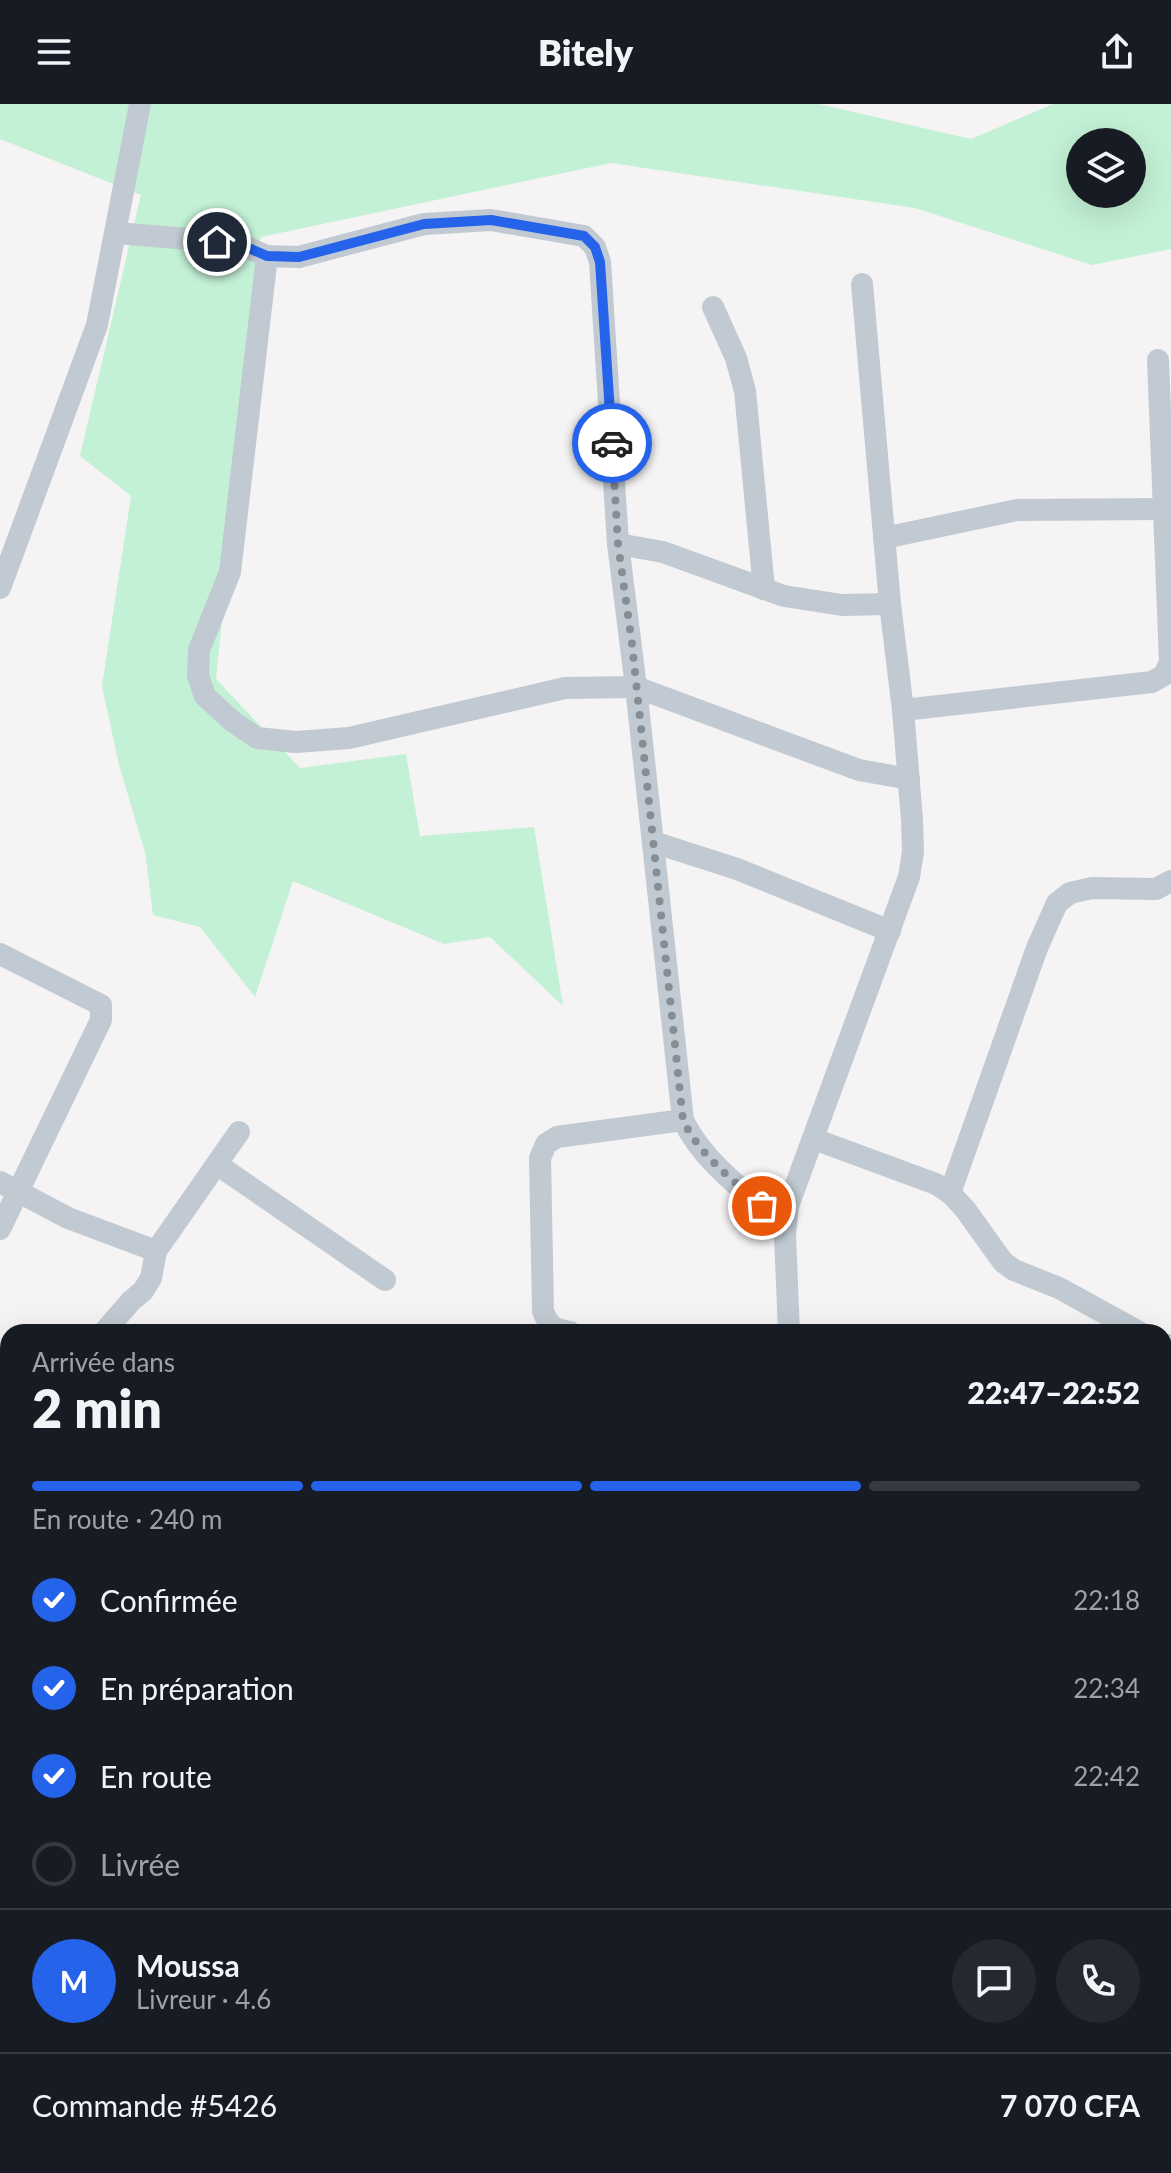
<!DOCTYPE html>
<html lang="fr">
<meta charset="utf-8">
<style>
body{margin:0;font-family:Lato,sans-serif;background:#242831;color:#f1f3f6;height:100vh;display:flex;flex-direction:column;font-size:30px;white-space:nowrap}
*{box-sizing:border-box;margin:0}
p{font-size:26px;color:#9ea1a6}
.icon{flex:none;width:44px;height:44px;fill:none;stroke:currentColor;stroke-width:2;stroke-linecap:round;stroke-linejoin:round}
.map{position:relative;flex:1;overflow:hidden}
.panel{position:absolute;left:0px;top:1220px;width:1172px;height:850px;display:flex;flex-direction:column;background:#171b24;border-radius:24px 24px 0 0;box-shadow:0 8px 32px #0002}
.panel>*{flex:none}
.tools{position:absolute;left:1066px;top:24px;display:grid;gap:16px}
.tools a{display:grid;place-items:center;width:80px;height:80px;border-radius:50%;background:#171b24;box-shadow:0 8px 32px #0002;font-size:40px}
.pin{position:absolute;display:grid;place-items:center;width:68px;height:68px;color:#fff;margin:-34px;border:4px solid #fff;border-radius:50%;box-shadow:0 2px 8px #0007}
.courier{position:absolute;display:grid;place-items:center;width:80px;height:80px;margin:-40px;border:6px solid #2563eb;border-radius:50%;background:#fff;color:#222;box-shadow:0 2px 10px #0007}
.head em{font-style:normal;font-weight:800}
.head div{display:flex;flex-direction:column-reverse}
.head{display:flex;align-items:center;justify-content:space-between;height:136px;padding:0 32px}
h1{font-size:52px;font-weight:800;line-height:60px}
.bar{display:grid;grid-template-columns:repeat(4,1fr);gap:12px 8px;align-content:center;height:96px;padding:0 32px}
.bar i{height:10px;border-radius:6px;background:#363941}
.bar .on{background:#2563eb}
.bar p{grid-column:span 4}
.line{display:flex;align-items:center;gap:20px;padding:0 32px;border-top:2px solid #363941}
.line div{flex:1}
.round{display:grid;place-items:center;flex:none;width:84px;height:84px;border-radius:42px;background:#242831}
ol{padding:0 32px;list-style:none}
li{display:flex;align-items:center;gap:24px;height:88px}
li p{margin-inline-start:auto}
li .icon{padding:8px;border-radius:50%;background:#2563eb;color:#fff;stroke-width:4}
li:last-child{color:#9ea1a6}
li i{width:44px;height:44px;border:4px solid #363941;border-radius:50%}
header{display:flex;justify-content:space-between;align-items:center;height:104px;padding:0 32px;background:#171b24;font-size:36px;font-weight:800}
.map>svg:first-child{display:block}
.green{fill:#c3f1d5;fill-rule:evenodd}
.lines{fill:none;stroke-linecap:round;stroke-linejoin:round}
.highway-casing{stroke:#7690ad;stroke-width:38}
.minor{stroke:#c1cad2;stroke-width:22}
.highway{stroke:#8ba5c1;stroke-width:34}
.done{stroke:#868d94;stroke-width:8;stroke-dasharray:0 14.4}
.route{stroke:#2563eb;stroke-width:10}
</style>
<header><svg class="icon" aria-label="menu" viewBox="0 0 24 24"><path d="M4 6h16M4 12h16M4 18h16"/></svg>Bitely<svg class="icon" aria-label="share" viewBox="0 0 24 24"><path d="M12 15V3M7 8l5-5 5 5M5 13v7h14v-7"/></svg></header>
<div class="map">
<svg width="1171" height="2069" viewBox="0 0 1171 2069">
<rect width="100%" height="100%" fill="#f5f3f3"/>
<path class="green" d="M 0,0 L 819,0 L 971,35 L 1053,0 L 1171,0 L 1171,145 L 1092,161 L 915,104 L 611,59 L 261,133 L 216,575 L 300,664 L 406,650 L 420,732 L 534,723 L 563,902 L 490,833 L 444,840 L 293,777 L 255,893 L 200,823 L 153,811 L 145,748 L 119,661 L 102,582 L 131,392 L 80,352 L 141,91 L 0,35 ZM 1080,38 L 1132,38 L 1132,90 L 1080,90 Z"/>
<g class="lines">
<defs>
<g id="highway">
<polyline points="0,1702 8,1703"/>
<polyline points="898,2062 906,2069"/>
</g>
</defs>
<use href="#highway" class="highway-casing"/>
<g class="minor">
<polyline points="116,129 237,139 267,152 299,153 424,120 491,116 584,132 595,143 600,158 618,440 636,583 565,584 349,634 296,638 257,634 232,617 205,592 198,572 199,546 230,468 267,152"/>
<polyline points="713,203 736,254 745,287 764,485"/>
<polyline points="884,434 1017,406 1164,405"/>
<polyline points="618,440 663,448 784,492 842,501 890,500"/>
<polyline points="0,484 97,221 140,0"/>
<polyline points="903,606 1152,578 1164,571 1170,558 1158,256"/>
<polyline points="653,738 737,765 890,827"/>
<polyline points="0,850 101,901 101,916 0,1125"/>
<polyline points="814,1035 936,1080 950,1089 965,1105 1003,1158 1014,1166 1059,1184 1139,1228"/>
<polyline points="218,1061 385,1176"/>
<polyline points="0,1078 68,1114 156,1147"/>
<polyline points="950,1089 1037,844 1057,799 1070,789 1092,784 1156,785 1171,777"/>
<path d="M 785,1122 C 749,1090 704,1060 683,1016 L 636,583 L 859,666 L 909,675"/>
<polyline points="104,1228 131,1197 143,1187 151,1174 156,1147 239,1028"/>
<path d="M 570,1228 C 554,1225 549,1223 543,1207 L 540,1054 L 546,1040 L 557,1033 L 683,1016"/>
<polyline points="789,1228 785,1132 788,1102 909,773 913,748 912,716 903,606 890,500 862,180"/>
<polyline points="1164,1241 1171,1241"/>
<polyline points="0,1342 8,1345"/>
<polyline points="1164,1580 1171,1582"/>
<polyline points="8,1741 2,1832 8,1923"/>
<polyline points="1164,1865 1171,1858"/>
<polyline points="972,2062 982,2069"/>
<polyline points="384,2069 389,2062"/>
<polyline points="622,2069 627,2062"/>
</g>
<use href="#highway" class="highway"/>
</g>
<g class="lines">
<path class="done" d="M 612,339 L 618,440 L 632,540 L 683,1016 C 700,1052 733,1076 762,1102"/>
<polyline class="route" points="217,138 237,139 267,152 299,153 424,120 491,116 584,132 595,143 600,158 612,339"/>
</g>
</svg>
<div class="tools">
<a><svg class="icon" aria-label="layers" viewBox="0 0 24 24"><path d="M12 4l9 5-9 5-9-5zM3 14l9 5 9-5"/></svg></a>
</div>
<div class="pin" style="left:762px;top:1102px;background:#ea580c"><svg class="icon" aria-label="bag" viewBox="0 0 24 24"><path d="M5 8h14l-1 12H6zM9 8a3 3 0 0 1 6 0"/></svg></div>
<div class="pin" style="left:217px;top:138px;background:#1f2937"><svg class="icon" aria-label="home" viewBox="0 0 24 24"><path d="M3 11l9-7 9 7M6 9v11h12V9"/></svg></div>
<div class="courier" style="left:612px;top:339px"><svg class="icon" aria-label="car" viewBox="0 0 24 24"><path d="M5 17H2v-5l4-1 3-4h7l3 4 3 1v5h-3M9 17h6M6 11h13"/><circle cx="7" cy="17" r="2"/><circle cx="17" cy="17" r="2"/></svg></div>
<section class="panel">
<div class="head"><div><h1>2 min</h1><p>Arrivée dans</p></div><em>22:47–22:52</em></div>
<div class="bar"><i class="on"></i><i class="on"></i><i class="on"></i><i></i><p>En route · 240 m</p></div>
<ol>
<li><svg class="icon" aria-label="check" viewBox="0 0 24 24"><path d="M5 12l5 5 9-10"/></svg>Confirmée<p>22:18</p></li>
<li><svg class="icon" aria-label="check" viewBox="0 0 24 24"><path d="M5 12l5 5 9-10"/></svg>En préparation<p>22:34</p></li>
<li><svg class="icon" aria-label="check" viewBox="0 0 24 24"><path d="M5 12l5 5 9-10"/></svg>En route<p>22:42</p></li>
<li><i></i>Livrée</li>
</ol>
<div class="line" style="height:144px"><b class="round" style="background:#2563eb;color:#fff">M</b><div><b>Moussa</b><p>Livreur · 4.6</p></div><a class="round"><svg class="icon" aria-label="chat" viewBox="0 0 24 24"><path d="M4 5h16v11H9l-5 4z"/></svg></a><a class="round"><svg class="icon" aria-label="phone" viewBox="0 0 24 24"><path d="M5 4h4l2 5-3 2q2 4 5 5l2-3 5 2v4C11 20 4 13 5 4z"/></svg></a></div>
<div class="line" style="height:104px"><div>Commande #5426</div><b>7 070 CFA</b></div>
</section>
</div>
